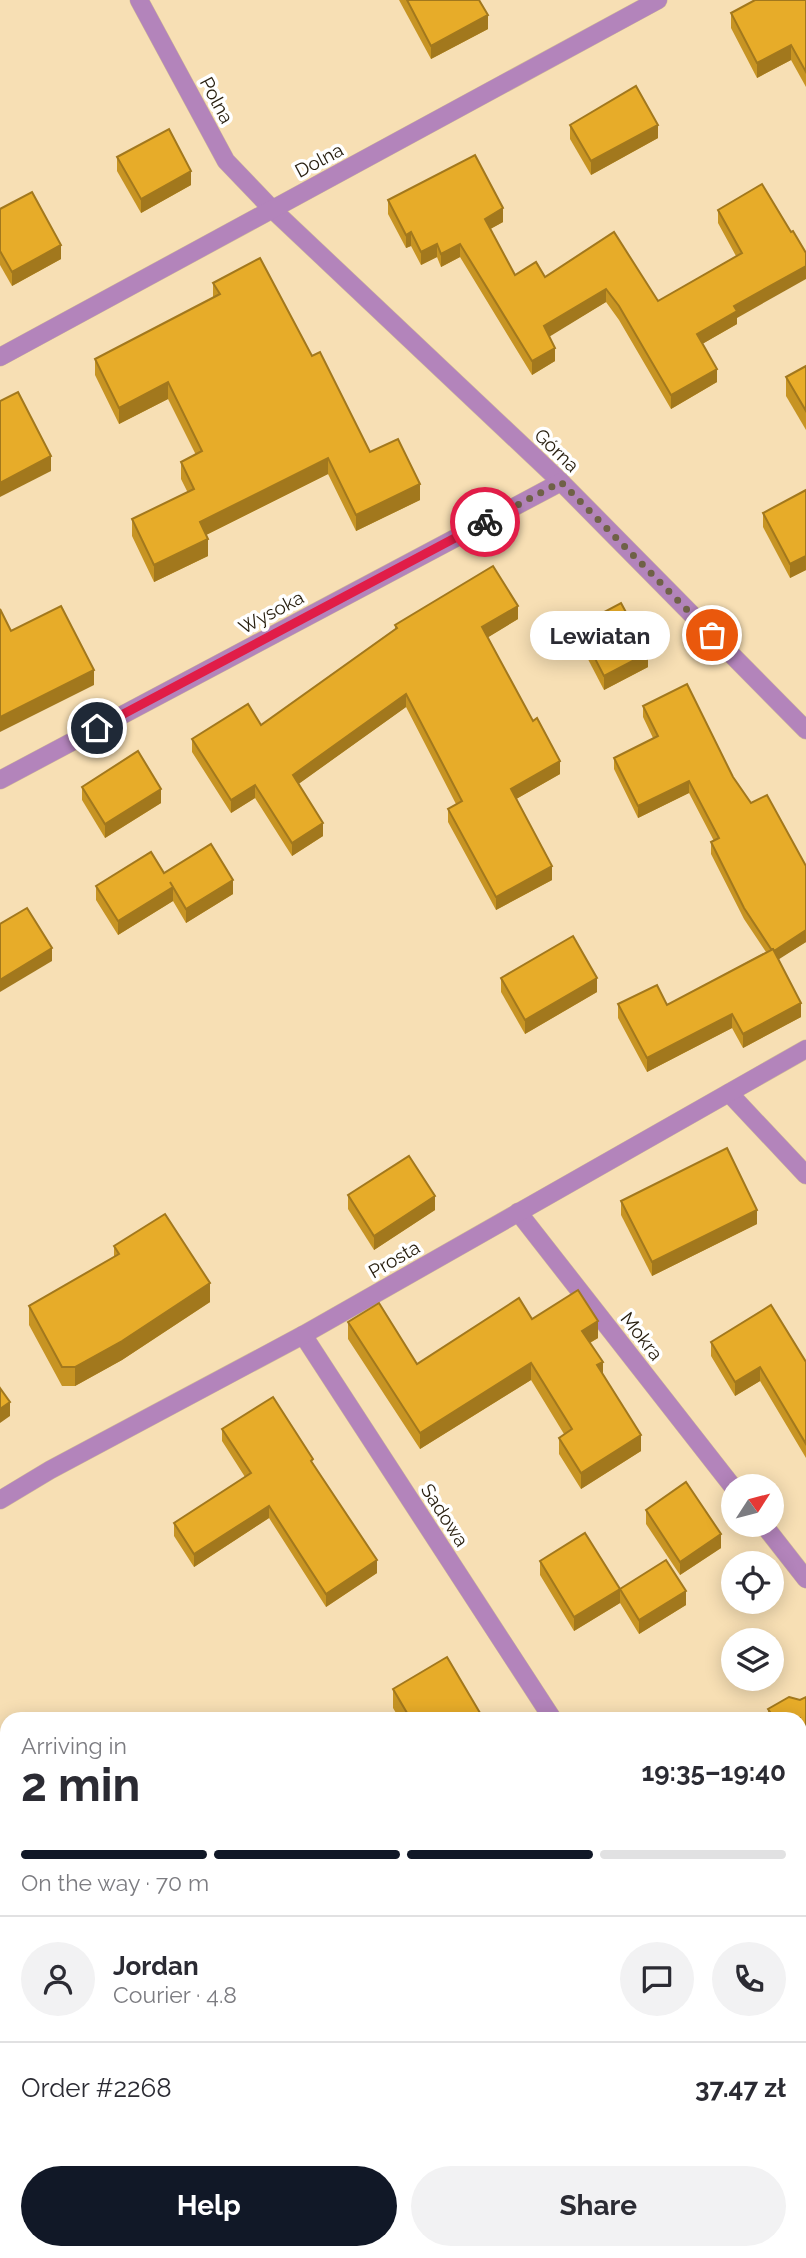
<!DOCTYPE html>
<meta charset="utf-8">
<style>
body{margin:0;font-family:Raleway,sans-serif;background:#f2f2f3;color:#2b2b33;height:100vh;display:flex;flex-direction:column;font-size:26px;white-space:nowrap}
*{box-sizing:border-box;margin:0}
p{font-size:23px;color:#7c7c81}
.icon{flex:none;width:38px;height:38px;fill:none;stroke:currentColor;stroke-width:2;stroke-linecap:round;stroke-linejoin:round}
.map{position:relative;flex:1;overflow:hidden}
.side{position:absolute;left:0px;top:1712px;width:807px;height:548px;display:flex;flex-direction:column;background:#fff;border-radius:21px 21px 0 0;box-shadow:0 4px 18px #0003}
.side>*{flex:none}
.needle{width:46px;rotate:54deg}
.tools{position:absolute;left:721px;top:1474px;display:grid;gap:14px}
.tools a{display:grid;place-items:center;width:63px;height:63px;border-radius:50%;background:#fff;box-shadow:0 4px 18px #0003;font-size:35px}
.pin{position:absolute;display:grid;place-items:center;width:60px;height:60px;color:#fff;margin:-30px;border:4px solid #fff;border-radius:50%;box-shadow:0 2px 7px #0007}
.courier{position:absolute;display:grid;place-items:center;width:70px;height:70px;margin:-35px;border:5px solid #e11d48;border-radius:50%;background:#fff;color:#222;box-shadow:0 2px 9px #0007}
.bubble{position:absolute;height:49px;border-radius:24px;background:#fff;box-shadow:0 4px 18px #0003;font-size:23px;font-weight:700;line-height:49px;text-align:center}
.headline em{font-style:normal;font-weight:700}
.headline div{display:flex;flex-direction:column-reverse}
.headline{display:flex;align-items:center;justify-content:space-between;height:119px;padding:0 21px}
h1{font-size:46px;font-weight:700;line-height:52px}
.bar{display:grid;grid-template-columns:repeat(4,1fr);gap:10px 7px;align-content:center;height:84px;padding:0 21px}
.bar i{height:9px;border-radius:5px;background:#e1e1e2}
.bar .current{background:#111827}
.bar p{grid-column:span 4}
.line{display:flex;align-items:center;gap:18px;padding:0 21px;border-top:2px solid #e1e1e2}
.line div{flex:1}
.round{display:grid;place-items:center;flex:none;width:74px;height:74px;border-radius:37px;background:#f2f2f3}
.button{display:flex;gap:14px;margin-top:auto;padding:14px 21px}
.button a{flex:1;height:80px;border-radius:42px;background:#111827;color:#fff;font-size:28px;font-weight:700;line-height:80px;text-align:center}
.button a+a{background:#f2f2f3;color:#2b2b33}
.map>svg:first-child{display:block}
.green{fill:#ddb15d}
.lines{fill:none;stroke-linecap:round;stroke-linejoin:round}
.street-casing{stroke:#d1bc96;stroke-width:19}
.street{stroke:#b384bb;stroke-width:18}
.wall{fill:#c79423}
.shaded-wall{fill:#a2781d}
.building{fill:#e7ac29;stroke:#a2781d;stroke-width:2}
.done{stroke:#6f6147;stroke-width:7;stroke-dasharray:0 12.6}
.route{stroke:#e11d48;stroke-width:9}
.labels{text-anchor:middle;stroke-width:7;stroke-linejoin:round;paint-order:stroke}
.street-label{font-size:19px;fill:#261d0d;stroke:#fff}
</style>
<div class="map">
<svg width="806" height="2258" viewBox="0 0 806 2258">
<rect width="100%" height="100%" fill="#f7dfb4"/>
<polygon class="green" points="800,2185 806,2194 806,2258 501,2258 510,2252 800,2252"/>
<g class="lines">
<defs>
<g id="street">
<polyline points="139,0 226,161 272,209 561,482 806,730"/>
<polyline points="0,357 658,0"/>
<polyline points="0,780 561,482"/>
<polyline points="729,1093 806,1175"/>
<polyline points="518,1212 733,1487"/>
<polyline points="303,1335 552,1718"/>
<polyline points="0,1500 50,1470 303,1335 806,1049"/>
<polyline points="763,1524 806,1579"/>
<polyline points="0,1749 7,1762"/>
<polyline points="800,2100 806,2109"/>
<polyline points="267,2252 270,2258"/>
</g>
</defs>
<use href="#street" class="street-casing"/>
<use href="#street" class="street"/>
</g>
<g class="wall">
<polygon points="399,0 479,0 488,29 431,59"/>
<polygon points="806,0 806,87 791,60 757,78 731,28 731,13"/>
<polygon points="570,125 658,138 591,175 570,139"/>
<polygon points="117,157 191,185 141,213 117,171"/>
<polygon points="762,184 737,318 737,324 702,344 717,382 671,409 619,320 606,302 549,336 555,361 532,375 460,257 441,267 437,257 421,265 411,246 406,248 388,214 388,200 503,222 490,229 515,275 545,277 658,301 736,256 718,223 718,210"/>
<polygon points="0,209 61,259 12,286 0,265"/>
<polygon points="213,283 312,356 370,452 420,500 356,531 328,474 206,535 208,556 154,582 132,536 132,519 188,493 181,479 181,462 196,455 168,399 119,424 95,375 95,359 213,298"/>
<polygon points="806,366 806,430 786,396 786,377"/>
<polygon points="806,490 806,570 790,578 763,527 763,513"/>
<polygon points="518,619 488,637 560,774 516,799 552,880 496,910 448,822 448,809 456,804 406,707 298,784 323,836 292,856 255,798 231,813 192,752 192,739 261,725 395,629 395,625"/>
<polygon points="578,626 648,667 604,690 578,640"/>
<polygon points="643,706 733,777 751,803 806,866 806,942 778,959 801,1017 743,1048 732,1028 647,1072 618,1018 618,1004 667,1005 766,952 744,919 711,854 711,842 714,841 689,793 638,818 614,769 614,758 653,738 643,717"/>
<polygon points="82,787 161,803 105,838 82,800"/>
<polygon points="164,873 233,894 186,923 173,901 118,935 96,900 96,886"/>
<polygon points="501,978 597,992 525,1034 501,992"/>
<polygon points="348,1195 435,1210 374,1250 348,1209"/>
<polygon points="621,1201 757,1224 652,1276 621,1215"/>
<polygon points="114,1246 210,1302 122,1360 75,1386 62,1386 29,1325 29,1306 114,1257"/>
<polygon points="532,1319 598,1338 590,1343 603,1374 641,1451 581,1489 559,1454 559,1438 564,1434 531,1380 420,1449 348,1339 348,1322 417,1364"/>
<polygon points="711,1342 806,1362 806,1458 760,1381 735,1396 711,1356"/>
<polygon points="222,1429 313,1463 377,1573 326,1607 269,1518 194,1567 174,1536 174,1523 245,1477 222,1441"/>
<polygon points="646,1510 721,1548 680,1575 646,1524"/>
<polygon points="540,1561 620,1589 686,1605 639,1634 620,1603 574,1631 540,1575"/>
<polygon points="393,1689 483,1718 399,1718 393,1708"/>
<polygon points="789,1697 800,1700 806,1697 806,1805 800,1809 800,1718 768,1718 768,1709"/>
<polygon points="800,1842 806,1850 806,1964 800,1954"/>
<polygon points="115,2252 189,2252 192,2258 119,2258"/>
</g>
<g class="shaded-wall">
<polygon points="488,15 488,29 431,59 431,46"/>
<polygon points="791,45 791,60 757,78 757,63"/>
<polygon points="658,125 658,138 591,175 591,161"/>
<polygon points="191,171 191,185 141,213 141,199"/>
<polygon points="503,208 503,222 485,232 485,219"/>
<polygon points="411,232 411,246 406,248 406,235"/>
<polygon points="437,244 437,257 421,265 421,252"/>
<polygon points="460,244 460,257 441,267 441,254"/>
<polygon points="61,245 61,259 12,286 12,272"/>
<polygon points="806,266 806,279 737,318 737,324 697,347 697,334 734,306"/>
<polygon points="606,289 606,302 544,340 544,326"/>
<polygon points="555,348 555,361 532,375 532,361"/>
<polygon points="717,369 717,382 671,409 671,395"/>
<polygon points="168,382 168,399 119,424 119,408"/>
<polygon points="51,456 51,471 0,497 0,483"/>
<polygon points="328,458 328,474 200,538 200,522"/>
<polygon points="420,484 420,500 356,531 356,515"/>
<polygon points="208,539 208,556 154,582 154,565"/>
<polygon points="806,556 806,570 790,578 790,564"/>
<polygon points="518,606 518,619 482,641 482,627"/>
<polygon points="648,653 648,667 604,690 604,676"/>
<polygon points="94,670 94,685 0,732 0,717"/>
<polygon points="406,694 406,707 293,788 293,775"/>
<polygon points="560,761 560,774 511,802 511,789"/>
<polygon points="689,781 689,793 638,818 638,806"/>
<polygon points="255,785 255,798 231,813 231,800"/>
<polygon points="161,789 161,803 105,838 105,824"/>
<polygon points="323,823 323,836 292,856 292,843"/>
<polygon points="552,866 552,880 496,910 496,897"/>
<polygon points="233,880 233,894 186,923 186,909"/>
<polygon points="173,887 173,901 118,935 118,921"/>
<polygon points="806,930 806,942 773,963 773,951"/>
<polygon points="52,948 52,961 0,992 0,980"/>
<polygon points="597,978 597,992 525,1034 525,1020"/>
<polygon points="801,1003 801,1017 743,1048 743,1034"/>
<polygon points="732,1014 732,1028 647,1072 647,1058"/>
<polygon points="435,1196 435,1210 374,1250 374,1236"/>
<polygon points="757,1210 757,1224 652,1276 652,1262"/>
<polygon points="210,1283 210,1302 122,1360 75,1386 75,1367"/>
<polygon points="598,1321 598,1338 582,1347 582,1331"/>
<polygon points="603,1362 603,1379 597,1365"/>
<polygon points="531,1363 531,1380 420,1449 420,1433"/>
<polygon points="760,1367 760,1381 735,1396 735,1382"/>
<polygon points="10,1402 10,1416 0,1423 0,1409"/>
<polygon points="641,1435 641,1451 581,1489 581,1473"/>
<polygon points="269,1506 269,1518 194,1567 194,1554"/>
<polygon points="721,1534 721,1548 680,1575 680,1562"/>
<polygon points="377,1560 377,1573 326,1607 326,1594"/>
<polygon points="620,1589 620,1603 574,1631 574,1617"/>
<polygon points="686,1591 686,1605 639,1634 639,1620"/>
<polygon points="806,1792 806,1805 800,1809 800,1795"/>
<polygon points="7,2070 7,2084 1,2088 1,2074"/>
</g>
<g class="building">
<polygon points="407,0 479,0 488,15 431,46"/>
<polygon points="755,0 806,0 806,72 791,45 757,63 731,13"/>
<polygon points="636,86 658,125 591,161 570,125"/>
<polygon points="169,129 191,171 141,199 117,157"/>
<polygon points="475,155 503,208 485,219 515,275 536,262 545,277 614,232 658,301 742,253 718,210 762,184 791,232 793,231 806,253 806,266 734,306 737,311 697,334 717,369 671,395 619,306 606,289 544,326 555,348 532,361 460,244 441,254 437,244 421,252 411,232 406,235 388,200"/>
<polygon points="32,192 61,245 12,272 0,251 0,209"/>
<polygon points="260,258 312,356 320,352 370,452 398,439 420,484 356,515 328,458 200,522 208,539 154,565 132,519 194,489 181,462 202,451 168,382 119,408 95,359 220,294 213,283"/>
<polygon points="806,366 806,411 786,377"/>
<polygon points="18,392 51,456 0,483 0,401"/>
<polygon points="806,490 806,556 790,564 763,513"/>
<polygon points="493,566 518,606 482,627 533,721 537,718 560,761 511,789 552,866 496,897 448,809 462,801 406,694 293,775 323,823 292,843 255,785 231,800 192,739 248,704 261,725 397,628 395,625"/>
<polygon points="621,603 648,653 604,676 578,626"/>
<polygon points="61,606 94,670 0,717 0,609 11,631"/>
<polygon points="687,684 733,777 751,803 767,795 806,866 806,930 774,951 773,949 771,949 744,908 711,842 719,838 689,781 638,806 614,758 658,736 643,706"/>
<polygon points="138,751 161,789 105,824 82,787"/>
<polygon points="211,844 233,880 186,909 170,882 173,887 118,921 96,886 151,852 164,873"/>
<polygon points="27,908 52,948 0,980 0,924"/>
<polygon points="573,936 597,978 525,1020 501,978"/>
<polygon points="773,949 801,1003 743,1034 732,1014 647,1058 618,1004 657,985 667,1005"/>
<polygon points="727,1148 757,1210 652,1262 621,1201"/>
<polygon points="409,1156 435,1196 374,1236 348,1195"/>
<polygon points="165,1214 210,1283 122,1341 75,1367 62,1367 29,1306 119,1254 114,1246"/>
<polygon points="578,1290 598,1321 582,1331 603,1362 597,1365 641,1435 581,1473 559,1438 572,1429 531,1363 420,1433 348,1322 379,1303 417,1364 519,1298 532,1319"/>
<polygon points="771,1305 806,1362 806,1444 760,1367 735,1382 711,1342"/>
<polygon points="0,1388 10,1402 0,1409"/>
<polygon points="273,1397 313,1459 311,1461 377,1560 326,1594 269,1506 194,1554 174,1523 251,1473 222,1429"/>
<polygon points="686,1482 721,1534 680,1562 646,1510"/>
<polygon points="585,1533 620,1589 574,1617 540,1561"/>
<polygon points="666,1560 686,1591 639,1620 620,1589"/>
<polygon points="447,1657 483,1718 410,1718 393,1689"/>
<polygon points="789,1697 800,1700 806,1697 806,1792 800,1795 800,1718 774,1718 768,1709"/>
<polygon points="801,1841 806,1850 806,1950 800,1940 800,1842"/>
<polygon points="0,1910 7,1922 7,2070 1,2074"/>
<polygon points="123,2252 189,2252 192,2258 126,2258"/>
</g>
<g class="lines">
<polyline class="done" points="485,522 561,482 712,635"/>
<polyline class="route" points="97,728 485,522"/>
</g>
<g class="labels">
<g class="street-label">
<text transform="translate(217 100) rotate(62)" y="7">Polna</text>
<text transform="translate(319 160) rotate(-28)" y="7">Dolna</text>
<text transform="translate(557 450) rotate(44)" y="7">Górna</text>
<text transform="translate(271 612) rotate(-28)" y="7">Wysoka</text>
<text transform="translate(394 1259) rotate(-30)" y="7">Prosta</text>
<text transform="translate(642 1336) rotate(52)" y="7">Mokra</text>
<text transform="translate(445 1515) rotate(57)" y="7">Sadowa</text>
</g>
</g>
</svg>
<div class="tools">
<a><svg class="needle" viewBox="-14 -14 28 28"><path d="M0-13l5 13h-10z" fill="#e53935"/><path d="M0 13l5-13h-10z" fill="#7c7c81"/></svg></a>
<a><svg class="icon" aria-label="locate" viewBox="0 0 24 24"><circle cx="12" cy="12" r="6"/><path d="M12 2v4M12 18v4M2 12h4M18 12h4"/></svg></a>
<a><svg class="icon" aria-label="layers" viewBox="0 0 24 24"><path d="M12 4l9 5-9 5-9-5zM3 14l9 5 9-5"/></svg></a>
</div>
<div class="pin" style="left:712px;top:635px;background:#ea580c"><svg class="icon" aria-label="bag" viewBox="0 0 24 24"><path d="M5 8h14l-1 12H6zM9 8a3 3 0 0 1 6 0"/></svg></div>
<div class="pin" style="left:97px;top:728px;background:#1f2937"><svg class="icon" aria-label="home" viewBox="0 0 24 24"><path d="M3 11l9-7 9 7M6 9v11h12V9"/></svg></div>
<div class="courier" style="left:485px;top:522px"><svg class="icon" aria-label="bike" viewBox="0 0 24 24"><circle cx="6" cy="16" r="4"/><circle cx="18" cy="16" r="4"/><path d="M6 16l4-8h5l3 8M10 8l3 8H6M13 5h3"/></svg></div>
<div class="bubble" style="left:530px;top:611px;width:140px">Lewiatan</div>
<section class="side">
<div class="headline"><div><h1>2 min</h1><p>Arriving in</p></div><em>19:35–19:40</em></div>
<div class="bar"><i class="current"></i><i class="current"></i><i class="current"></i><i></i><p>On the way · 70 m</p></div>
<div class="line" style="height:126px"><a class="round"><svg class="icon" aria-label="person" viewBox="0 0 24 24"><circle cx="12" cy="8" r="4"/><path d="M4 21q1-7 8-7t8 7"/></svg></a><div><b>Jordan</b><p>Courier · 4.8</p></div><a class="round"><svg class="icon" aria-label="chat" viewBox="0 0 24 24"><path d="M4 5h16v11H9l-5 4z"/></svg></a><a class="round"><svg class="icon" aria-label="phone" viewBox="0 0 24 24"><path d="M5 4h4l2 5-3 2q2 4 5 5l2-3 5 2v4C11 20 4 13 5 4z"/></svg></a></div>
<div class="line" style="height:91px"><div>Order #2268</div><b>37.47 zł</b></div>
<div class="button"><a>Help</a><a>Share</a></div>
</section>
</div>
